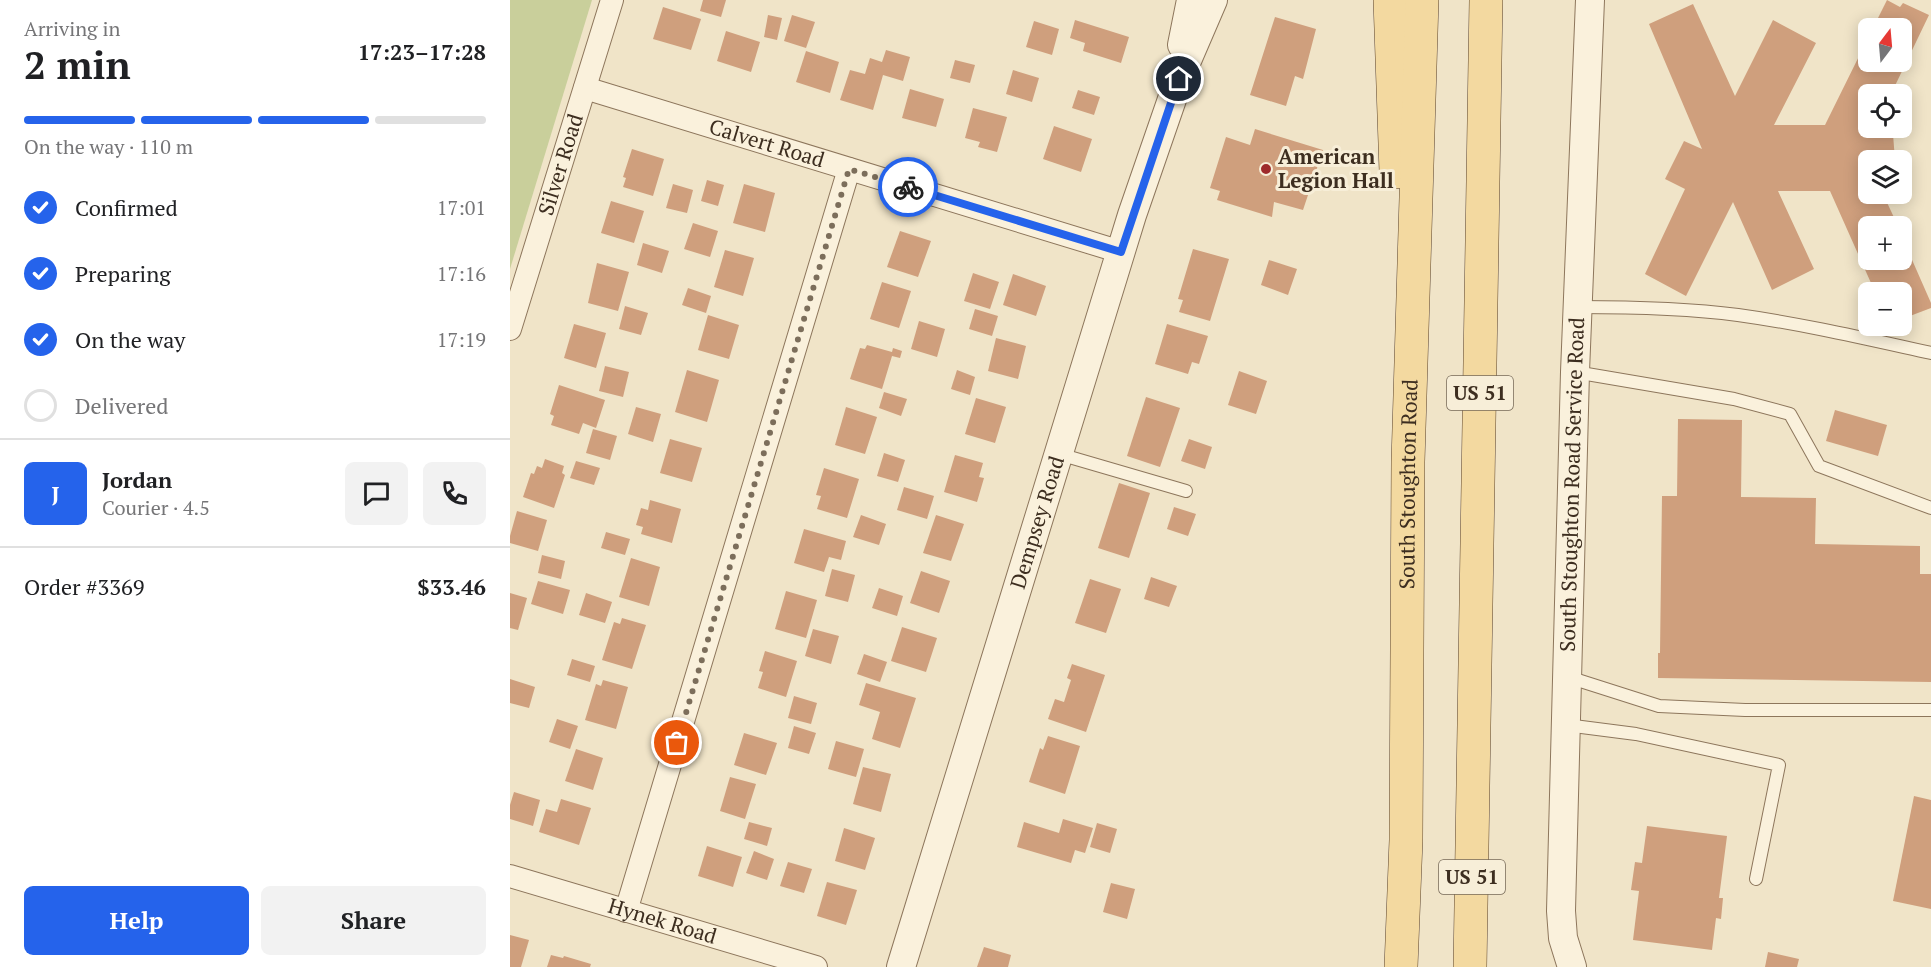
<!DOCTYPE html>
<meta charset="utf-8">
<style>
body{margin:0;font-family:"PT Serif",serif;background:#f2f2f2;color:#202124;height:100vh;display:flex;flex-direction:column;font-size:22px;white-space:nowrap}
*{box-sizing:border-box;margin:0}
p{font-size:20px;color:#757577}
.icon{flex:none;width:33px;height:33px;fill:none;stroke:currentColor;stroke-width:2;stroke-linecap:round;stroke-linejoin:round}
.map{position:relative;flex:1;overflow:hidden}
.details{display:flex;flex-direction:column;background:#fff;width:510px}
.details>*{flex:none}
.needle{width:39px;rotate:16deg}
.buttons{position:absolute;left:1348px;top:18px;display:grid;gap:12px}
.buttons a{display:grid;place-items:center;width:54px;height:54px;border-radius:9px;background:#fff;box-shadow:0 3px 15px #0003;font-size:30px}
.pin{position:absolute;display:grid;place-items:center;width:51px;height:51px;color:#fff;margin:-26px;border:3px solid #fff;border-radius:50%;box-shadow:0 2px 6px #0007}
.courier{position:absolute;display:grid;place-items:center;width:60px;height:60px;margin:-30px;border:4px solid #2563eb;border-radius:50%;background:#fff;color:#222;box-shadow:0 2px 8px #0007}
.summary em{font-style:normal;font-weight:800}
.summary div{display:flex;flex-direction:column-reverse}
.summary{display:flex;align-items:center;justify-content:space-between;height:102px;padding:0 24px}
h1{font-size:39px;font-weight:800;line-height:45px}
.bar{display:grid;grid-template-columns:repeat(4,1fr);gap:9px 6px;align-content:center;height:72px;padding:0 24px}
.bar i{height:8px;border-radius:4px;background:#e0e0e0}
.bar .current{background:#2563eb}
.bar p{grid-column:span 4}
.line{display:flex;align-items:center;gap:15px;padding:0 24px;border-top:2px solid #e0e0e0}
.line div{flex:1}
.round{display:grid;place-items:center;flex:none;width:63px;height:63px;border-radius:9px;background:#f2f2f2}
ol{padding:0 24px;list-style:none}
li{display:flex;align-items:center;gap:18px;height:66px}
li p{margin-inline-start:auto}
li .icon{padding:6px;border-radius:50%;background:#2563eb;color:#fff;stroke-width:4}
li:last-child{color:#757577}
li i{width:33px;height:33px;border:3px solid #e0e0e0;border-radius:50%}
.cta{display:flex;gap:12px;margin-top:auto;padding:12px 24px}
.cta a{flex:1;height:69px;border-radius:9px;background:#2563eb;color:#fff;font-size:24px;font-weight:800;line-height:69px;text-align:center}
.cta a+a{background:#f2f2f2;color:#202124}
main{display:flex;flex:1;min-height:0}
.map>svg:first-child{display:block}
.green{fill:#c9cf9b}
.building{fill:#cf9f7d}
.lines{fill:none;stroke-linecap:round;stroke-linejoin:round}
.service-casing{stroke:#8d765c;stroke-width:14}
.minor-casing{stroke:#8d765c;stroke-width:24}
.tertiary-casing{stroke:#8d765c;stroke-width:30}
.primary-casing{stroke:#5b4430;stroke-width:34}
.service{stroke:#faf1dc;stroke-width:12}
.minor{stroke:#faf1dc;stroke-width:22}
.tertiary{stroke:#faf1dc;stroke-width:28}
.primary{stroke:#f3d9a0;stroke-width:33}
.done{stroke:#7c6e5b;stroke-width:6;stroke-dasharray:0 10.8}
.route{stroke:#2563eb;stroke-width:8}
.poi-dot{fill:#9e2a2b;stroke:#f7eed8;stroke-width:2}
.labels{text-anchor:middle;stroke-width:6;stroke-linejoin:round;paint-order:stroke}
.shield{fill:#f7eed8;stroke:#756857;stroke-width:1.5}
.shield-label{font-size:20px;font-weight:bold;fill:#3d2e20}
.street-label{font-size:21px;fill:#3d2e20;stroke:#f7eed8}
.poi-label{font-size:21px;font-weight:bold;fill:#3d2e20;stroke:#f7eed8;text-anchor:start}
</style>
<main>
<section class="details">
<div class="summary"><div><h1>2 min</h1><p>Arriving in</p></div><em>17:23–17:28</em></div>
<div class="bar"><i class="current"></i><i class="current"></i><i class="current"></i><i></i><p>On the way · 110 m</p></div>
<ol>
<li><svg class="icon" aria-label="check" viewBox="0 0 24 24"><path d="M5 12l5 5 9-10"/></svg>Confirmed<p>17:01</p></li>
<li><svg class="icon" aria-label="check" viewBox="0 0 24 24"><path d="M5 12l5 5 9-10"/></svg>Preparing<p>17:16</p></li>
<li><svg class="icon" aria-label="check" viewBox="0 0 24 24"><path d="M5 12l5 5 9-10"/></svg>On the way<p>17:19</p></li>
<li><i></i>Delivered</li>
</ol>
<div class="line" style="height:108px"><b class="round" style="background:#2563eb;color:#fff">J</b><div><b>Jordan</b><p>Courier · 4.5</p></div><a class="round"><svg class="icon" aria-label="chat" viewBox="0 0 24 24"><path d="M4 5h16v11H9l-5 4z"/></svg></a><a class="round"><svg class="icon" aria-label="phone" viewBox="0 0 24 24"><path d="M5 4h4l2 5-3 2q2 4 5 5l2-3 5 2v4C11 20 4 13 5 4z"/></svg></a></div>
<div class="line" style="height:78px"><div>Order #3369</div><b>$33.46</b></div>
<div class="cta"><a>Help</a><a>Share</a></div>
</section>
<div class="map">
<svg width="1421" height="967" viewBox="0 0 1421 967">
<rect width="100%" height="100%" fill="#f0e4c8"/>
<polygon class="green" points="0,0 82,0 0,269"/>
<g class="building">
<polygon points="193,0 216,0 211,17 190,11"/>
<polygon points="1377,0 1390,7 1393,3 1419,15 1381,94 1359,94 1359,128 1365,128 1362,135 1383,134 1385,160 1359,160 1359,194 1373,194 1388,226 1359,226 1359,260 1392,260 1392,237 1421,303 1421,308 1392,319 1392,292 1365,292 1320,191 1268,191 1304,269 1262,290 1223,202 1176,296 1135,274 1175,189 1155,179 1174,141 1192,149 1139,24 1183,4 1225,96 1263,20 1306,43 1264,125 1315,125 1359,36 1359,62 1392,62 1392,28 1363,28"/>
<polygon points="153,7 191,19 181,50 143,39"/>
<polygon points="258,15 272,18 267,40 254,37"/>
<polygon points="282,15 305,22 296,48 274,41"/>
<polygon points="765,17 806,29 793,79 785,76 776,106 740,95"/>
<polygon points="565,20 619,37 611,63 573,51 575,43 560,38"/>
<polygon points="524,21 549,29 542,55 516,47"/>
<polygon points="216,31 250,42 241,72 207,61"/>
<polygon points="376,50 400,57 393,81 373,75 363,110 330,100 340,70 355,74 360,58 372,62"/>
<polygon points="296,51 329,62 320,93 286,82"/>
<polygon points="445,60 465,65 460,83 440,78"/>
<polygon points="503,70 529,78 522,102 496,94"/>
<polygon points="400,89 434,99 426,127 392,118"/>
<polygon points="568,90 590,97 584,115 562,108"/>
<polygon points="463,108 497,117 487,152 468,147 470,142 455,138"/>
<polygon points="544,126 582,139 571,172 533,159"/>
<polygon points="745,129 813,150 793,210 764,202 762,217 707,200 710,191 700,188 716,137 740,145"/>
<polygon points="122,149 154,159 143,196 113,187 116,178 113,177"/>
<polygon points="197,180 214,185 208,206 191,201"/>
<polygon points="163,184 183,190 177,213 156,208"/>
<polygon points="234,184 265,193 255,232 223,223"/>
<polygon points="101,201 134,211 124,243 91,233"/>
<polygon points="183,223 208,231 200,257 174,249"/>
<polygon points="390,231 421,241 408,277 377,267"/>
<polygon points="133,243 159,251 152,273 127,265"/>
<polygon points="683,249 719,259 700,321 669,312 673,300 668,299"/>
<polygon points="215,250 244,258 233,296 204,287"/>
<polygon points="759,260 787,269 778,295 751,285"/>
<polygon points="87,263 119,272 108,311 78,303"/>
<polygon points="463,273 489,282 480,309 454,301"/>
<polygon points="503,274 536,286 526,316 493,305"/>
<polygon points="372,282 401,291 389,328 360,319"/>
<polygon points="178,288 201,296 196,313 172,305"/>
<polygon points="115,306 138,313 131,335 109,329"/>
<polygon points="465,309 488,316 482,336 459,329"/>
<polygon points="198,315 229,325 219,359 188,350"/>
<polygon points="409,321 435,329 427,357 401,349"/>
<polygon points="64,324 96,333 86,368 54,358"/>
<polygon points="657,324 698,336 689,364 682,362 678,374 645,364"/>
<polygon points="486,338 516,346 508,379 478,371"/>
<polygon points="357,345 382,352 383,348 392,351 390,358 382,356 372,389 340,379 350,348 355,349"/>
<polygon points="95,366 119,372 113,397 89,391"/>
<polygon points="177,370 209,380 197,422 165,412"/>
<polygon points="447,370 465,377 460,395 441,389"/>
<polygon points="729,371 757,381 746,414 718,405"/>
<polygon points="49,385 95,400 86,428 73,423 69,434 41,425 44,416 40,414"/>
<polygon points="374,392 397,399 391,416 369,408"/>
<polygon points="636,397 670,408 650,467 617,456"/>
<polygon points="466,398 496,407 485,443 455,434"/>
<polygon points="126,407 151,414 143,442 118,434"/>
<polygon points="336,407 367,417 355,454 325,445"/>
<polygon points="1325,410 1377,425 1368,456 1316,441"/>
<polygon points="1168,419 1232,420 1231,497 1306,498 1305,544 1410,546 1410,574 1421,574 1421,682 1148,678 1148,653 1150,653 1152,496 1167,496"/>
<polygon points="83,429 107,436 100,460 76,453"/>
<polygon points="160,439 192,448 182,482 150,473"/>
<polygon points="679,439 702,447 695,469 671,461"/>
<polygon points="374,453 395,460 388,482 367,476"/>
<polygon points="445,455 473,463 469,477 474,478 467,502 434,492"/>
<polygon points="35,459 54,466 52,473 55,475 44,508 13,497 21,473 24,474 27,466 32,468"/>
<polygon points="66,461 90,468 84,485 60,478"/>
<polygon points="314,468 349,479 337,518 307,509 311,496 306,495"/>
<polygon points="609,483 640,493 619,558 588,548"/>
<polygon points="394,487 424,496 417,519 387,510"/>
<polygon points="140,500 171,509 162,543 131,534 133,527 126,525 131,508 138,510"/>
<polygon points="664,507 686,514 678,536 657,529"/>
<polygon points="7,511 37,520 28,551 0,543 0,536"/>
<polygon points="351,515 376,524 369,545 343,537"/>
<polygon points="426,515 454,524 441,561 413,553"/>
<polygon points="294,529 336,541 331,560 319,557 314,572 284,563"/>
<polygon points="96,532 120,539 115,555 91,548"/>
<polygon points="32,555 55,561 51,579 28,573"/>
<polygon points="121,558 150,567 139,606 109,597"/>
<polygon points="322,569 345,575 338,602 315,596"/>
<polygon points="411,571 440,581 429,613 400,603"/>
<polygon points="641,577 667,586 659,607 634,599"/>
<polygon points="580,579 611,589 596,633 565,623"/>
<polygon points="28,581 60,590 53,614 21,604"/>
<polygon points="369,588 393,596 387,616 362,608"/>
<polygon points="276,591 307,600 296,638 265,629"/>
<polygon points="0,593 17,598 8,630 0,628"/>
<polygon points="76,593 102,602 95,623 69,615"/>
<polygon points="112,618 136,625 122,669 92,660 104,622 110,624"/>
<polygon points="392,627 427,638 416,672 381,661"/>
<polygon points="303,629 329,636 321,664 295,656"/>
<polygon points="255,651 287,661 276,697 248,688 253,672 249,671"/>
<polygon points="354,654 377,662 370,682 347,674"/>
<polygon points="62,659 85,666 80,682 57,675"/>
<polygon points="562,664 595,675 576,732 538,719 545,699 554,702 561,680 557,678"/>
<polygon points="0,679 25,687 19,708 0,703"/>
<polygon points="93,680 118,687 106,729 75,720 86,684 91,686"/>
<polygon points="356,683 406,698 390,748 362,739 370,712 349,705"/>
<polygon points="284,696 307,703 301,724 278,718"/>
<polygon points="47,719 68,726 60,749 39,742"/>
<polygon points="284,726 306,733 299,754 278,748"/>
<polygon points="234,733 267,743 256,775 224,765"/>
<polygon points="538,736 570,746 555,794 519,782 530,748 533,750"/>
<polygon points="326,741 354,749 346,777 318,769"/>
<polygon points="66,749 93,758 83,790 55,781"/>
<polygon points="353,767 381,774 371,812 343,804"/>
<polygon points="220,777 246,784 235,819 210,811"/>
<polygon points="4,792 30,800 23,826 0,819 0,805"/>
<polygon points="1404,796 1421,800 1421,909 1383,901"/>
<polygon points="51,799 81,808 69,845 29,832 36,809 47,812"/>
<polygon points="553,819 583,828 575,853 565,850 561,863 507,847 514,822 549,833"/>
<polygon points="239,822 262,828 257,846 234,839"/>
<polygon points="587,823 607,829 600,853 580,847"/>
<polygon points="1137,826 1217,836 1209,898 1213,898 1211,919 1206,918 1202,950 1123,940 1129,891 1121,890 1125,862 1132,863"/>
<polygon points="334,828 365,838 355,870 325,861"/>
<polygon points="197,846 232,857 223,887 188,876"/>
<polygon points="244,851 264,859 257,880 236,873"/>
<polygon points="278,862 302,869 294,893 270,886"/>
<polygon points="317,882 347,890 336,925 307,916"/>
<polygon points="601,883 625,889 617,919 593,912"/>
<polygon points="0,935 19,940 11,967 0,967"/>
<polygon points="474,947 501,955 498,967 467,967"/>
<polygon points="1258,952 1289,959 1287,967 1255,967"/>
<polygon points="41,955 53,958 54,956 81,964 80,967 37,967"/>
</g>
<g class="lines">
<defs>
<g id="service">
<path d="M 1068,307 C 1121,307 1175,308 1228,315 C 1293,324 1357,339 1421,353"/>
<polyline points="1065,372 1224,399 1280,414 1309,466 1421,508"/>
<polyline points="549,454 676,491"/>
<polyline points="1058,677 1149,706 1235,710 1421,710"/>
<polyline points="1056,725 1126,734 1269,765 1246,879"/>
</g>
<g id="minor">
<path id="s1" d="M 75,88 L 611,252"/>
<path id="s2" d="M 0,329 L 102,0"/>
<path id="s3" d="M 0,876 L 306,967"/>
<polyline points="116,911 339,169"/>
</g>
<g id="tertiary">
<polyline points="672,45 681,0"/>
<path id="s4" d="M 391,967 L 622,215 L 669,79 L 703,0"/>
<path id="s5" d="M 1062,967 L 1053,938 L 1051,911 L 1065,372 L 1080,0"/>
</g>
<g id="primary">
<polyline points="880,0 886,172"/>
<path id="s6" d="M 891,967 L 896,840 L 898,462 L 912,0"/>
<polyline points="960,967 976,0"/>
</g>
</defs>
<use href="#service" class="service-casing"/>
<use href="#minor" class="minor-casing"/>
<use href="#tertiary" class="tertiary-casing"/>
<use href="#primary" class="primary-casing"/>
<use href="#service" class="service"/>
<use href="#minor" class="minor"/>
<use href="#tertiary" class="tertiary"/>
<use href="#primary" class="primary"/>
</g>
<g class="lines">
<polyline class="done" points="167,743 339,169 398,187"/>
<polyline class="route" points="398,187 611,252 669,79"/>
</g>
<circle class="poi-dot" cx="756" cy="169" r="6"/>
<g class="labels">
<g class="shield">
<rect x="937" y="376" width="66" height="34" rx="4.5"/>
<rect x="929" y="860" width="66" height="34" rx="4.5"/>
</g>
<g class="shield-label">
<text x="970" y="400">US 51</text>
<text x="962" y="884">US 51</text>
</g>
<g class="street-label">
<text dy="7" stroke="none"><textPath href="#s1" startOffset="190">Calvert Road</textPath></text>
<text dy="7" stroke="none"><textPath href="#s2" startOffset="172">Silver Road</textPath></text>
<text dy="7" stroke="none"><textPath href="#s6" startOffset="483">South Stoughton Road</textPath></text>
<text dy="7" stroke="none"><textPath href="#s5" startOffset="484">South Stoughton Road Service Road</textPath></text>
<text dy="7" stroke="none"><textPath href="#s4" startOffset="465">Dempsey Road</textPath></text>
<text dy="7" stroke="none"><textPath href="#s3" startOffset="159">Hynek Road</textPath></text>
</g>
<g class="poi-label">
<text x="768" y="164">American<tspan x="768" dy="24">Legion Hall</tspan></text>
</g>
</g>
</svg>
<div class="buttons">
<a><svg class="needle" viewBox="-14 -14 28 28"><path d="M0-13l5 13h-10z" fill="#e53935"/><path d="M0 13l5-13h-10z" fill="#757577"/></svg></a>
<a><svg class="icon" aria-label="locate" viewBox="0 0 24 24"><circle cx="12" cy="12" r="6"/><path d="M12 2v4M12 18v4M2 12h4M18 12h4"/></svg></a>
<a><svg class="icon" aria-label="layers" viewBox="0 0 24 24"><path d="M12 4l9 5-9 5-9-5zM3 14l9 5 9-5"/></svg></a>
<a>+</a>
<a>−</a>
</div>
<div class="pin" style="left:167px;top:743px;background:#ea580c"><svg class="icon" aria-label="bag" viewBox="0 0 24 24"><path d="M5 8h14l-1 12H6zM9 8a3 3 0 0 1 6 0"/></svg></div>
<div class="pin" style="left:669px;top:79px;background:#1f2937"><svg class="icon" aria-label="home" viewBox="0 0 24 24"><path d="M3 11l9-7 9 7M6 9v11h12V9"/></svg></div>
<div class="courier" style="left:398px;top:187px"><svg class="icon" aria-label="bike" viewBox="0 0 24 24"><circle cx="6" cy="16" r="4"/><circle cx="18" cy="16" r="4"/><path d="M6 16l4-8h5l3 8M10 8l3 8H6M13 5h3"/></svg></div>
</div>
</main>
